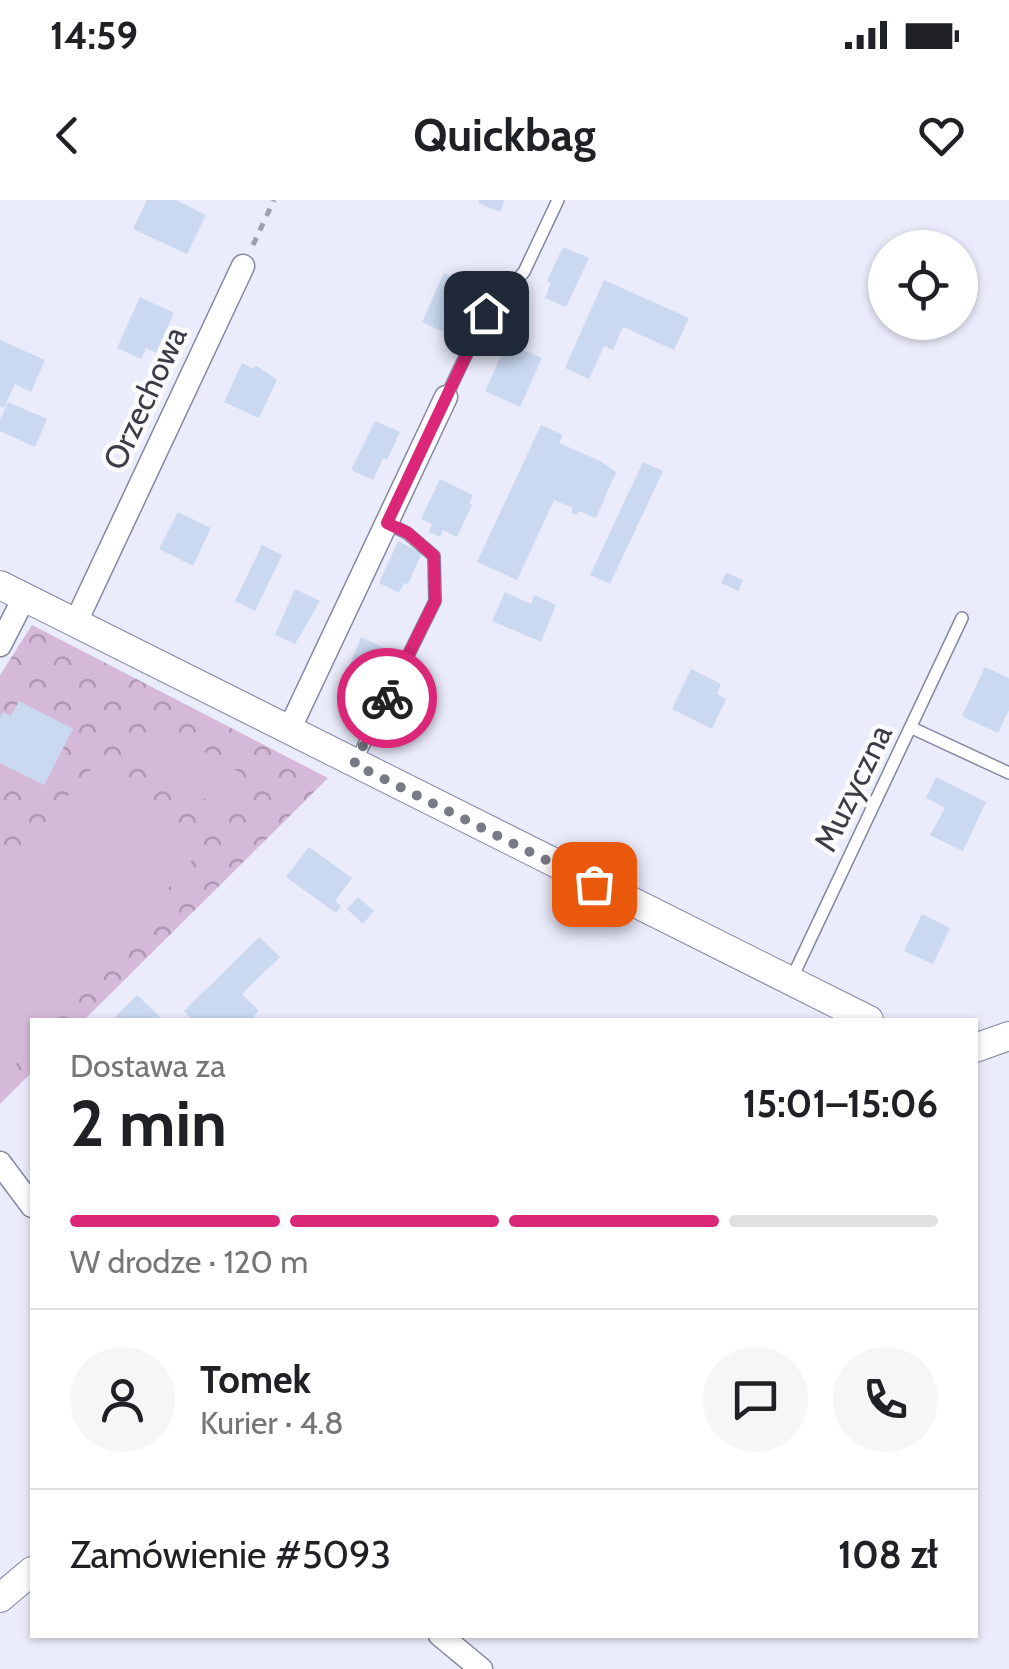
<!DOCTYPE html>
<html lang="pl">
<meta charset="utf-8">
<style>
body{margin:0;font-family:Cabin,sans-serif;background:#f6f6f6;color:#202124;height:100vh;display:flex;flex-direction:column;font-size:38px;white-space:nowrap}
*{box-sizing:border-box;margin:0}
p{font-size:32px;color:#757577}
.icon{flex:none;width:55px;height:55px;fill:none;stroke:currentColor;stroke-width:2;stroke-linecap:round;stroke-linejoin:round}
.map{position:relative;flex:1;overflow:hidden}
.side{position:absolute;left:30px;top:818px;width:948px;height:620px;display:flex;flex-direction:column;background:#fff;border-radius:0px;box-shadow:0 2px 8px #0004}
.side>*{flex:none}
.controls{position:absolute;left:868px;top:30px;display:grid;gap:20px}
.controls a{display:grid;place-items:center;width:110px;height:110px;border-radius:50%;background:#fff;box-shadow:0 2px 8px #0004;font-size:50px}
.pin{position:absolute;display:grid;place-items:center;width:85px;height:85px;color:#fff;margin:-42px;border-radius:20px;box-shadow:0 5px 15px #0006}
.courier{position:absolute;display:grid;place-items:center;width:100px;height:100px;margin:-50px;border:8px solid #db2777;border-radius:50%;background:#fff;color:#222;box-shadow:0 2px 12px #0007}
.summary em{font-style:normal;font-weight:700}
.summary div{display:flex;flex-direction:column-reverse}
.summary{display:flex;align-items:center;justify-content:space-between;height:170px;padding:0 40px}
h1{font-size:65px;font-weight:700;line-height:75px}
.bar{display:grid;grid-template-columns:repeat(4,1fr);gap:15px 10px;align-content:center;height:120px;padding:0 40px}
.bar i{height:12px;border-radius:8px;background:#e0e0e0}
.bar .current{background:#db2777}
.bar p{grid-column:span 4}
.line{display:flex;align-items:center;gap:25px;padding:0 40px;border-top:2px solid #e0e0e0}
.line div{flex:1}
.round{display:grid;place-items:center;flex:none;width:105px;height:105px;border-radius:52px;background:#f6f6f6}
.status{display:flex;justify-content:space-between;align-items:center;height:70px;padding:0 50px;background:#fff;direction:ltr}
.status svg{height:28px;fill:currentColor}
header{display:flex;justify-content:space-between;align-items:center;height:130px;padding:0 40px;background:#fff;font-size:45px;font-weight:700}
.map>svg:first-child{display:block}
.park{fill:url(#park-crowns)}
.pitch{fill:#d5b9d9}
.building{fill:#cad9f0}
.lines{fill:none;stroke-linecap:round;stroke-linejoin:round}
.service-casing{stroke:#84879f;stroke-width:14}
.minor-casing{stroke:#84879f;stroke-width:25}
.tertiary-casing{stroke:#84879f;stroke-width:30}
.path{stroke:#9d9fac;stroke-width:5;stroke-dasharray:8 8;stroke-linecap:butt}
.service{stroke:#fff;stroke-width:11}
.minor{stroke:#fff;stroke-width:22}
.tertiary{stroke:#fff;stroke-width:28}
.done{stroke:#787a86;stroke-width:10;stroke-dasharray:0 18}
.route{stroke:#db2777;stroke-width:12}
.labels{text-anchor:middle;stroke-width:9;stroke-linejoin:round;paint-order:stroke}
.street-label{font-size:32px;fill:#3b3c46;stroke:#fbfbfb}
</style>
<div class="status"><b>14:59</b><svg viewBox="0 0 49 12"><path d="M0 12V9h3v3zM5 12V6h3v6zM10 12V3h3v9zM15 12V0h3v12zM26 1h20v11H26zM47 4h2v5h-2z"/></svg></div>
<header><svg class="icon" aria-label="back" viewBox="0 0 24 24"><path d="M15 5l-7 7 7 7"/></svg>Quickbag<svg class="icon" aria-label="heart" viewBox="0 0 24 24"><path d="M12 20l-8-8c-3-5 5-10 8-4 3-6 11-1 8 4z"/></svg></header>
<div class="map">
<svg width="1009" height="1469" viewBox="0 0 1009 1469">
<defs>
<pattern id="park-crowns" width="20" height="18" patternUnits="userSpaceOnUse" patternTransform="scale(2.5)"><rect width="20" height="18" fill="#d5b9d9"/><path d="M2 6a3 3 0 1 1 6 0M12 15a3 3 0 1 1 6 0" fill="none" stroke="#ae98b2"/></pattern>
</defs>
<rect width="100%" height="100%" fill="#eaecfc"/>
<polygon class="park" points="32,425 328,578 84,820 32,820 32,872 0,904 0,475"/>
<g class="pitch">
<polygon points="167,530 237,571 217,606 147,565"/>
<polygon points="98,561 201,650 54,820 32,820 32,845 0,883 0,674"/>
</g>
<g class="building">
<polygon points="147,0 176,0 206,15 187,54 133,29"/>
<polygon points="479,0 505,0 500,12 478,3"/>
<polygon points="563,47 589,58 566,107 545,98 551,83 547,81"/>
<polygon points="444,73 470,84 454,119 450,117 443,132 422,122"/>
<polygon points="604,80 689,118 674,150 623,127 613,150 604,146 589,179 565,168"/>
<polygon points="140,97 174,113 156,153 146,148 141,159 117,148"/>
<polygon points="0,140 45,160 31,192 15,184 4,208 0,206"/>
<polygon points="507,143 542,158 520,207 485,191"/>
<polygon points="242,163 252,168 257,166 277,180 259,218 224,202"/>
<polygon points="8,202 47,219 35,247 0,231 0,220"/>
<polygon points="375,221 400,232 387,260 383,258 373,280 351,270"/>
<polygon points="541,225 563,235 559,243 600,261 616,272 596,318 579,311 577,315 571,313 573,308 554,300 517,380 477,362"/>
<polygon points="643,262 663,271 610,384 590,375"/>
<polygon points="440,279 473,295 469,303 472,305 457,337 443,330 440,337 429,332 432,324 421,319"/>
<polygon points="178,312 211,328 193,366 159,349"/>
<polygon points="398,341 422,353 408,384 404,383 399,393 379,383"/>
<polygon points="262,345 282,355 255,411 235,401"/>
<polygon points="726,372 743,380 738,391 721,383"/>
<polygon points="295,389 320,401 295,444 275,435"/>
<polygon points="505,392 531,404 534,395 556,405 541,442 492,421"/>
<polygon points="361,437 386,449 362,498 340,489"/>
<polygon points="985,467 1009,478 1009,510 998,533 962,516"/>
<polygon points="691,469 721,484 717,494 726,499 712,529 672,509"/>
<polygon points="19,501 73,529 44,585 0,563 0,517 3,512 11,516"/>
<polygon points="936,577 986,602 963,651 930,635 945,608 926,598"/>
<polygon points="309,647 352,678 335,701 341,706 336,713 286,677"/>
<polygon points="358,697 374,711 363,724 347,709"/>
<polygon points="922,714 950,728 933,764 904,751"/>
<polygon points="259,737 280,757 242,794 259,811 250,820 192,820 184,811"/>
<polygon points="137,795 153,810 163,820 112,820"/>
</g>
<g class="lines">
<defs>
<g id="service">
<polyline points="446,197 486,113 524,72 558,0"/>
<polyline points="912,528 1009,573"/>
<polyline points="356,561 435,401 434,356 407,333 387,323"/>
<polyline points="791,780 962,418"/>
</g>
<g id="minor">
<polyline points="75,424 243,66"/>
<polyline points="0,445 24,398"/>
<polyline points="289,530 446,197"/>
<polyline points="0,963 32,1006"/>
<polyline points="440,1435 481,1469"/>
</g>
<g id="tertiary">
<polyline points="0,385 869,820"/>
<polyline points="975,848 1009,836"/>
<polyline points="0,1398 32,1371"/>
</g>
</defs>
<use href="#service" class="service-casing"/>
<use href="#minor" class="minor-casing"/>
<use href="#tertiary" class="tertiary-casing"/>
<polyline class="path" points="253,45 274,0"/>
<use href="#service" class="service"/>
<use href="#minor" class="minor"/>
<use href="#tertiary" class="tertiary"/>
</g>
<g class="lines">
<polyline class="done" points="387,498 354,564 594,684"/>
<polyline class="route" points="387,498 435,401 434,356 408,333 387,323 486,113"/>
</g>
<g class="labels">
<g class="street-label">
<text transform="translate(145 198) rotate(-65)" y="11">Orzechowa</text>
<text transform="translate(853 588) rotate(-64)" y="11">Muzyczna</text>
</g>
</g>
</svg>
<div class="controls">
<a><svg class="icon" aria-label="locate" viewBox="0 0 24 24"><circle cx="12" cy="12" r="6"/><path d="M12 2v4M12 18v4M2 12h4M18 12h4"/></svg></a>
</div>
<div class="pin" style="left:594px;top:684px;background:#ea580c"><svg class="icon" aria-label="bag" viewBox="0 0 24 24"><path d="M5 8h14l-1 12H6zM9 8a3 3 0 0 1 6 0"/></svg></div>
<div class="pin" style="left:486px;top:113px;background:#1f2937"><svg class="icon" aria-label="home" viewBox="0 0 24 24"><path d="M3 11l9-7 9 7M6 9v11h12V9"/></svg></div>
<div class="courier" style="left:387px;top:498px"><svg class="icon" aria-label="bike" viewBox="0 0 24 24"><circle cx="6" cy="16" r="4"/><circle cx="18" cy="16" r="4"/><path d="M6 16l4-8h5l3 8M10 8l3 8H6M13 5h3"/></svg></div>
<section class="side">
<div class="summary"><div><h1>2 min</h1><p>Dostawa za</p></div><em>15:01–15:06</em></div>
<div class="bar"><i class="current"></i><i class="current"></i><i class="current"></i><i></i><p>W drodze · 120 m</p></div>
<div class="line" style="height:180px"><a class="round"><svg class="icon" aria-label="person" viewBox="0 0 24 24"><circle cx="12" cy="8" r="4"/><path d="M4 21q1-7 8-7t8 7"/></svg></a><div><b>Tomek</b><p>Kurier · 4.8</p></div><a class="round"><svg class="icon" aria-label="chat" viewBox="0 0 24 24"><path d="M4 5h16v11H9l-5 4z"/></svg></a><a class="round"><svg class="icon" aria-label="phone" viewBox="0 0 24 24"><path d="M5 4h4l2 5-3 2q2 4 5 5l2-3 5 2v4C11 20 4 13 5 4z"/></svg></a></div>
<div class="line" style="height:130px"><div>Zamówienie #5093</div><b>108 zł</b></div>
</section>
</div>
